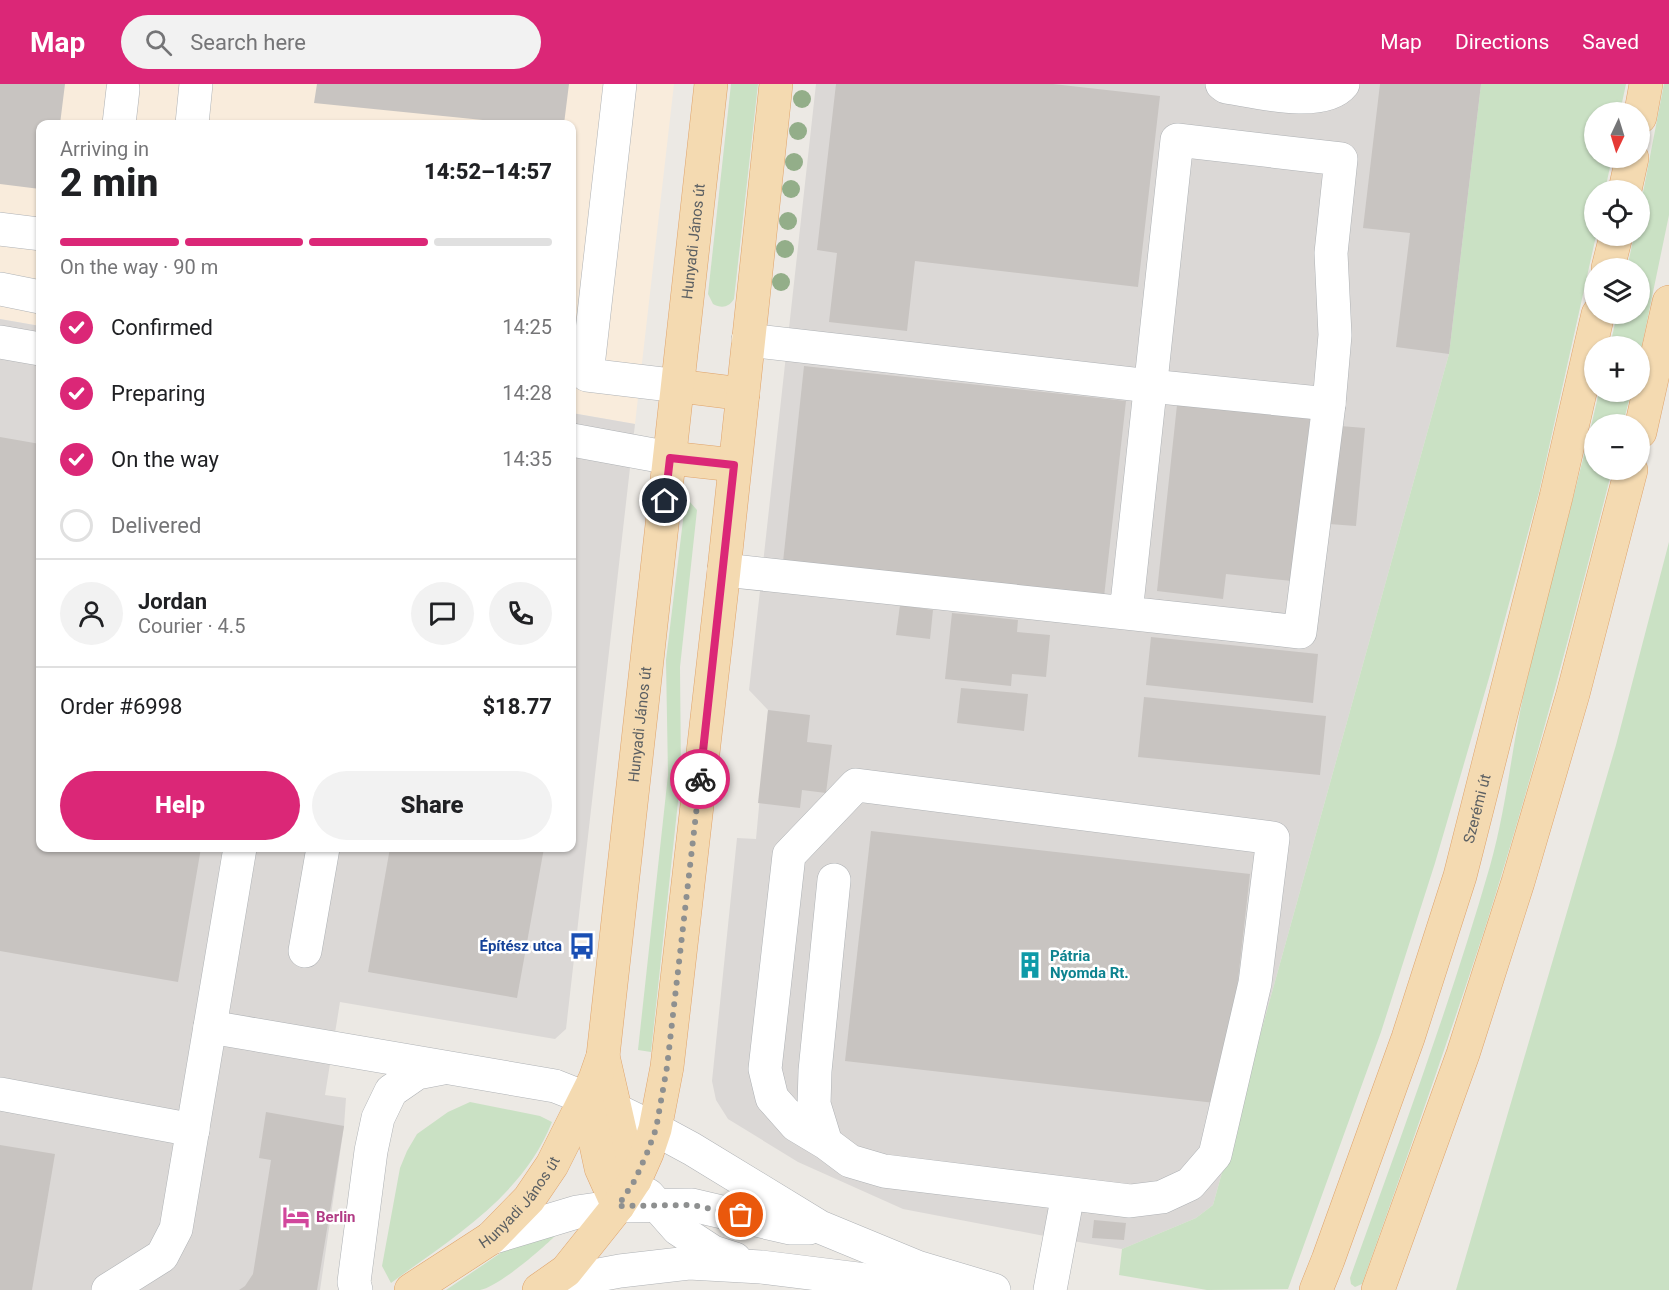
<!DOCTYPE html>
<meta charset="utf-8">
<style>
body{margin:0;font-family:Roboto,sans-serif;background:#f2f2f2;color:#202124;height:100vh;display:flex;flex-direction:column;font-size:22px;white-space:nowrap}
*{box-sizing:border-box;margin:0}
p{font-size:20px;color:#757577}
.icon{flex:none;width:33px;height:33px;fill:none;stroke:currentColor;stroke-width:2;stroke-linecap:round;stroke-linejoin:round}
.map{position:relative;flex:1;overflow:hidden}
.panel{position:absolute;left:36px;top:36px;width:540px;height:732px;display:flex;flex-direction:column;background:#fff;border-radius:12px;box-shadow:0 2px 4px #0004}
.panel>*{flex:none}
.needle{width:39px;rotate:184deg}
.fabs{position:absolute;left:1584px;top:18px;display:grid;gap:12px}
.fabs a{display:grid;place-items:center;width:66px;height:66px;border-radius:50%;background:#fff;box-shadow:0 2px 4px #0004;font-size:30px}
.pin{position:absolute;display:grid;place-items:center;width:51px;height:51px;color:#fff;margin:-26px;border:3px solid #fff;border-radius:50%;box-shadow:0 2px 6px #0007}
.courier{position:absolute;display:grid;place-items:center;width:60px;height:60px;margin:-30px;border:4px solid #db2777;border-radius:50%;background:#fff;color:#222;box-shadow:0 2px 8px #0007}
.head em{font-style:normal;font-weight:800}
.head div{display:flex;flex-direction:column-reverse}
.head{display:flex;align-items:center;justify-content:space-between;height:102px;padding:0 24px}
h1{font-size:39px;font-weight:800;line-height:45px}
.bar{display:grid;grid-template-columns:repeat(4,1fr);gap:9px 6px;align-content:center;height:72px;padding:0 24px}
.bar i{height:8px;border-radius:4px;background:#e0e0e0}
.bar .on{background:#db2777}
.bar p{grid-column:span 4}
.line{display:flex;align-items:center;gap:15px;padding:0 24px;border-top:2px solid #e0e0e0}
.line div{flex:1}
.round{display:grid;place-items:center;flex:none;width:63px;height:63px;border-radius:32px;background:#f2f2f2}
ol{padding:0 24px;list-style:none}
li{display:flex;align-items:center;gap:18px;height:66px}
li p{margin-inline-start:auto}
li .icon{padding:6px;border-radius:50%;background:#db2777;color:#fff;stroke-width:4}
li:last-child{color:#757577}
li i{width:33px;height:33px;border:3px solid #e0e0e0;border-radius:50%}
.button{display:flex;gap:12px;margin-top:auto;padding:12px 24px}
.button a{flex:1;height:69px;border-radius:36px;background:#db2777;color:#fff;font-size:24px;font-weight:800;line-height:69px;text-align:center}
.button a+a{background:#f2f2f2;color:#202124}
header{display:flex;align-items:center;gap:36px;box-sizing:border-box;height:84px;padding:0 30px;background:#db2777;color:#fff}
header strong{font-size:28px}
nav{display:flex;gap:33px;margin-inline-start:auto;font-size:21px}
.search{width:420px;height:54px;background:#f2f2f2;display:flex;align-items:center;gap:15px;box-sizing:border-box;padding:0 21px;border-radius:33px;color:#757577;font-size:22px}
.map>svg:first-child{display:block}
.commercial{fill:#f9ecdc}
.industrial{fill:#dbd8d6}
.green{fill:#cae1c4}
.building{fill:#c8c4c1}
.lines{fill:none;stroke-linecap:round;stroke-linejoin:round}
.minor-casing{stroke:#afb2b5;stroke-width:34}
.major-casing{stroke:#dfa36b;stroke-width:34}
.minor{stroke:#fff;stroke-width:33}
.major{stroke:#f4dab1;stroke-width:33}
.tree{fill:#93ae89}
.done{stroke:#8e9090;stroke-width:6;stroke-dasharray:0 10.8}
.route{stroke:#db2777;stroke-width:8}
.labels{text-anchor:middle;stroke-width:5;stroke-linejoin:round;paint-order:stroke}
.street-label{font-size:15px;fill:#5c6063;stroke:#fff}
.transit-label{font-size:15px;font-weight:bold;fill:#164399;stroke:#fff;text-anchor:end}
.culture-label{font-size:15px;font-weight:bold;fill:#0d838f;stroke:#fff;text-anchor:start}
.hotel-label{font-size:15px;font-weight:bold;fill:#b23c85;stroke:#fff;text-anchor:start}
</style>
<header>
<strong>Map</strong>
<div class="search"><svg class="icon" aria-label="search" viewBox="0 0 24 24"><circle cx="10" cy="10" r="6"/><path d="M15 15l6 6"/></svg>Search here</div>
<nav><a>Map</a><a>Directions</a><a>Saved</a></nav>
</header>
<div class="map">
<svg width="1669" height="1206" viewBox="0 0 1669 1206">
<rect width="100%" height="100%" fill="#ece9e4"/>
<polygon class="commercial" points="0,0 674,0 635,340 572,329 572,40 40,40 40,242 0,235"/>
<g class="industrial">
<polygon points="816,0 1481,0 1449,270 1213,1121 1196,1134 1122,1165 1060,1155 903,1125 798,1078 728,1035 716,1016 712,997 737,754 756,755 768,626 749,606"/>
<polygon points="0,235 40,242 40,764 572,764 572,329 635,340 566,945 555,955 340,918 325,1011 346,1014 344,1042 320,1206 0,1206"/>
</g>
<g class="green">
<path d="M 731,0 L 758,0 L 734,215 C 729,223 722,225 713,220 L 708,210 Z"/>
<polygon points="1481,0 1626,0 1620,28 1594,28 1594,74 1612,74 1605,106 1594,106 1596,152 1539,408 1489,594 1435,779 1381,948 1288,1205 1207,1206 1119,1191 1122,1165 1196,1134 1213,1121 1449,270"/>
<polygon points="1664,0 1669,0 1669,131 1640,271 1640,262 1610,262 1617,230 1640,230 1640,184 1627,184 1634,152 1640,152 1640,124"/>
<path d="M 1599,308 L 1631,308 L 1623,340 L 1594,340 L 1594,386 L 1612,386 C 1573,539 1533,693 1485,844 C 1446,963 1404,1082 1362,1200 L 1355,1203 L 1351,1200 L 1350,1194 C 1399,1058 1450,921 1490,782 C 1506,726 1511,669 1523,613 C 1546,511 1576,410 1599,308 Z"/>
<polygon points="689,417 697,426 680,583 681,690 651,968 638,966 668,691 666,576 685,420"/>
<polygon points="1669,458 1669,1206 1456,1206 1616,661"/>
<path d="M 470,1018 L 540,1032 L 552,1038 C 522,1113 453,1153 391,1199 L 382,1182 L 400,1084 L 407,1067 L 417,1050 L 448,1028 Z"/>
<path d="M 556,1151 C 542,1165 498,1203 480,1206 C 469,1206 457,1206 446,1206 L 505,1166 Z"/>
</g>
<g class="building">
<polygon points="0,0 65,0 60,40 40,40 40,105 0,100"/>
<polygon points="317,0 569,0 564,40 523,40 314,19"/>
<polygon points="836,0 1053,0 1160,12 1138,203 915,177 907,247 829,238 837,169 817,166"/>
<polygon points="1380,0 1481,0 1449,270 1396,263 1410,149 1363,144"/>
<polygon points="804,282 1126,317 1104,513 783,478"/>
<polygon points="1177,321 1310,335 1292,497 1226,490 1223,515 1157,507"/>
<polygon points="1340,342 1365,344 1356,442 1329,440"/>
<polygon points="0,353 40,360 40,764 201,764 178,898 0,867"/>
<polygon points="900,521 933,526 930,555 896,551"/>
<polygon points="952,529 1018,536 1017,548 1050,551 1046,593 1012,590 1011,602 945,595"/>
<polygon points="1151,553 1318,570 1313,619 1146,601"/>
<polygon points="961,604 1028,610 1024,647 957,639"/>
<polygon points="1144,613 1326,632 1320,691 1138,673"/>
<polygon points="768,626 810,631 807,658 832,661 826,709 802,706 800,724 758,719"/>
<polygon points="871,747 1250,790 1224,1020 845,977"/>
<polygon points="390,764 544,764 517,914 368,888"/>
<polygon points="266,1028 344,1042 317,1206 239,1206 245,1202 253,1190 271,1076 259,1074"/>
<polygon points="0,1061 55,1070 32,1206 0,1206"/>
<polygon points="1094,1136 1126,1139 1124,1156 1092,1154"/>
</g>
<g class="lines">
<defs>
<g id="minor">
<polyline points="620,0 587,291 679,302"/>
<path d="M 1222,0 L 1226,3 C 1254,7 1323,25 1343,0"/>
<polyline points="119,40 123,5"/>
<polyline points="192,40 196,0"/>
<polyline points="0,145 40,150"/>
<polyline points="0,205 40,213"/>
<polyline points="748,256 1150,302 1329,320"/>
<polyline points="0,258 40,265"/>
<polyline points="572,356 670,374"/>
<polyline points="724,486 1126,529 1177,56 1341,75 1331,169 1335,251 1329,320 1300,548 1126,529"/>
<polyline points="305,867 323,764"/>
<polyline points="210,943 555,1002 616,1026 655,1045 692,1065 820,1143 917,1183 994,1206"/>
<polyline points="0,1010 193,1046"/>
<polyline points="826,1059 796,1041 772,1014 765,985 789,771 856,701 1273,754 1255,899 1215,1071 1190,1100 1162,1113 1130,1117 884,1087 850,1077 826,1059 814,1020 815,987 834,796"/>
<polyline points="648,1111 678,1145 713,1168 735,1175"/>
<polyline points="491,1154 577,1128 618,1122 692,1121 790,1144 809,1144"/>
<polyline points="108,1206 162,1172 176,1145 240,764"/>
<polyline points="356,1206 354,1198 371,1067 378,1034 391,1007 417,989 443,984"/>
<polyline points="540,1206 572,1196 620,1187 689,1179 761,1183 939,1205"/>
<polyline points="1050,1206 1068,1110"/>
</g>
<g id="major">
<polyline points="1640,33 1646,0"/>
<polyline points="1625,106 1632,74"/>
<polyline points="1608,184 1616,152"/>
<polyline points="679,302 743,310"/>
<polyline points="1640,348 1669,218"/>
<polyline points="670,374 734,381"/>
<polyline points="603,972 627,1077 635,1096"/>
<polyline points="586,1014 601,1084 618,1122"/>
<path id="s1" d="M 411,1206 L 491,1154 L 529,1115 L 552,1081 L 595,995 L 603,972 L 711,0"/>
<polyline points="539,1206 566,1187 618,1122 635,1096 647,1069 655,1045 667,983 724,486 776,0"/>
<path id="s2" d="M 1316,1206 L 1328,1176 L 1408,954 L 1460,792 L 1556,413 L 1598,230"/>
<polyline points="1378,1206 1463,970 1518,798 1573,610 1631,386"/>
</g>
</defs>
<use href="#minor" class="minor-casing"/>
<use href="#major" class="major-casing"/>
<use href="#minor" class="minor"/>
<use href="#major" class="major"/>
</g>
<g class="tree">
<circle cx="802" cy="15" r="9"/>
<circle cx="798" cy="47" r="9"/>
<circle cx="794" cy="78" r="9"/>
<circle cx="791" cy="105" r="9"/>
<circle cx="788" cy="137" r="9"/>
<circle cx="785" cy="165" r="9"/>
<circle cx="781" cy="198" r="9"/>
</g>
<g class="lines">
<polyline class="done" points="700,695 667,983 656,1045 647,1069 635,1096 618,1122 692,1121 741,1131"/>
<polyline class="route" points="665,417 670,374 734,381 700,695"/>
</g>
<defs>
<symbol id="bus-bare" viewBox="-9 -9 18 18"><path d="M-5-6H5V4H4V6H2V4H-2V6H-4V4H-5ZM-3.5-4V0h7V-4ZM-3.5 1.2v1.5H-2V1.2ZM2 1.2v1.5H3.5V1.2Z" fill="#1a4fb4" stroke="#fff" stroke-width="2.5" paint-order="stroke"/></symbol>
<symbol id="building-bare" viewBox="-9 -9 18 18"><path d="M-4-6H4V6H1V3H-1V6H-4ZM-2.5-4.3h1.7v1.8h-1.7ZM.8-4.3h1.7v1.8H.8ZM-2.5-1h1.7V.8h-1.7ZM.8-1h1.7V.8H.8Z" fill="#0f9aa8" stroke="#fff" stroke-width="2.5" paint-order="stroke"/></symbol>
<symbol id="hotel-bare" viewBox="-9 -9 18 18"><path d="M-6-4.5h1.5V1H6V5H4.5V3h-9V5H-6ZM-4 0a1.8 1.8 0 1 1 3.6 0ZM.5 0V-2.5h3Q6-2.5 6 0Z" fill="#d1479c" stroke="#fff" stroke-width="2.5" paint-order="stroke"/></symbol>
</defs>
<g fill-rule="evenodd">
<use href="#bus-bare" x="563" y="843" width="38" height="38"/>
<use href="#building-bare" x="1011" y="862" width="38" height="38"/>
<use href="#hotel-bare" x="277" y="1114" width="38" height="38"/>
</g>
<g class="labels">
<g class="street-label">
<text dy="5" stroke="none"><textPath href="#s1" startOffset="1131">Hunyadi János út</textPath></text>
<text dy="5" stroke="none"><textPath href="#s1" startOffset="645">Hunyadi János út</textPath></text>
<text dy="5" stroke="none"><textPath href="#s2" startOffset="508">Szerémi út</textPath></text>
<text dy="5" stroke="none"><textPath href="#s1" startOffset="141">Hunyadi János út</textPath></text>
</g>
<g class="transit-label">
<text x="562" y="867">Építész utca</text>
</g>
<g class="culture-label">
<text x="1050" y="877">Pátria<tspan x="1050" dy="17">Nyomda Rt.</tspan></text>
</g>
<g class="hotel-label">
<text x="316" y="1138">Berlin</text>
</g>
</g>
</svg>
<div class="fabs">
<a><svg class="needle" viewBox="-14 -14 28 28"><path d="M0-13l5 13h-10z" fill="#e53935"/><path d="M0 13l5-13h-10z" fill="#757577"/></svg></a>
<a><svg class="icon" aria-label="locate" viewBox="0 0 24 24"><circle cx="12" cy="12" r="6"/><path d="M12 2v4M12 18v4M2 12h4M18 12h4"/></svg></a>
<a><svg class="icon" aria-label="layers" viewBox="0 0 24 24"><path d="M12 4l9 5-9 5-9-5zM3 14l9 5 9-5"/></svg></a>
<a>+</a>
<a>−</a>
</div>
<div class="pin" style="left:741px;top:1131px;background:#ea580c"><svg class="icon" aria-label="bag" viewBox="0 0 24 24"><path d="M5 8h14l-1 12H6zM9 8a3 3 0 0 1 6 0"/></svg></div>
<div class="pin" style="left:665px;top:417px;background:#1f2937"><svg class="icon" aria-label="home" viewBox="0 0 24 24"><path d="M3 11l9-7 9 7M6 9v11h12V9"/></svg></div>
<div class="courier" style="left:700px;top:695px"><svg class="icon" aria-label="bike" viewBox="0 0 24 24"><circle cx="6" cy="16" r="4"/><circle cx="18" cy="16" r="4"/><path d="M6 16l4-8h5l3 8M10 8l3 8H6M13 5h3"/></svg></div>
<section class="panel">
<div class="head"><div><h1>2 min</h1><p>Arriving in</p></div><em>14:52–14:57</em></div>
<div class="bar"><i class="on"></i><i class="on"></i><i class="on"></i><i></i><p>On the way · 90 m</p></div>
<ol>
<li><svg class="icon" aria-label="check" viewBox="0 0 24 24"><path d="M5 12l5 5 9-10"/></svg>Confirmed<p>14:25</p></li>
<li><svg class="icon" aria-label="check" viewBox="0 0 24 24"><path d="M5 12l5 5 9-10"/></svg>Preparing<p>14:28</p></li>
<li><svg class="icon" aria-label="check" viewBox="0 0 24 24"><path d="M5 12l5 5 9-10"/></svg>On the way<p>14:35</p></li>
<li><i></i>Delivered</li>
</ol>
<div class="line" style="height:108px"><a class="round"><svg class="icon" aria-label="person" viewBox="0 0 24 24"><circle cx="12" cy="8" r="4"/><path d="M4 21q1-7 8-7t8 7"/></svg></a><div><b>Jordan</b><p>Courier · 4.5</p></div><a class="round"><svg class="icon" aria-label="chat" viewBox="0 0 24 24"><path d="M4 5h16v11H9l-5 4z"/></svg></a><a class="round"><svg class="icon" aria-label="phone" viewBox="0 0 24 24"><path d="M5 4h4l2 5-3 2q2 4 5 5l2-3 5 2v4C11 20 4 13 5 4z"/></svg></a></div>
<div class="line" style="height:78px"><div>Order #6998</div><b>$18.77</b></div>
<div class="button"><a>Help</a><a>Share</a></div>
</section>
</div>
